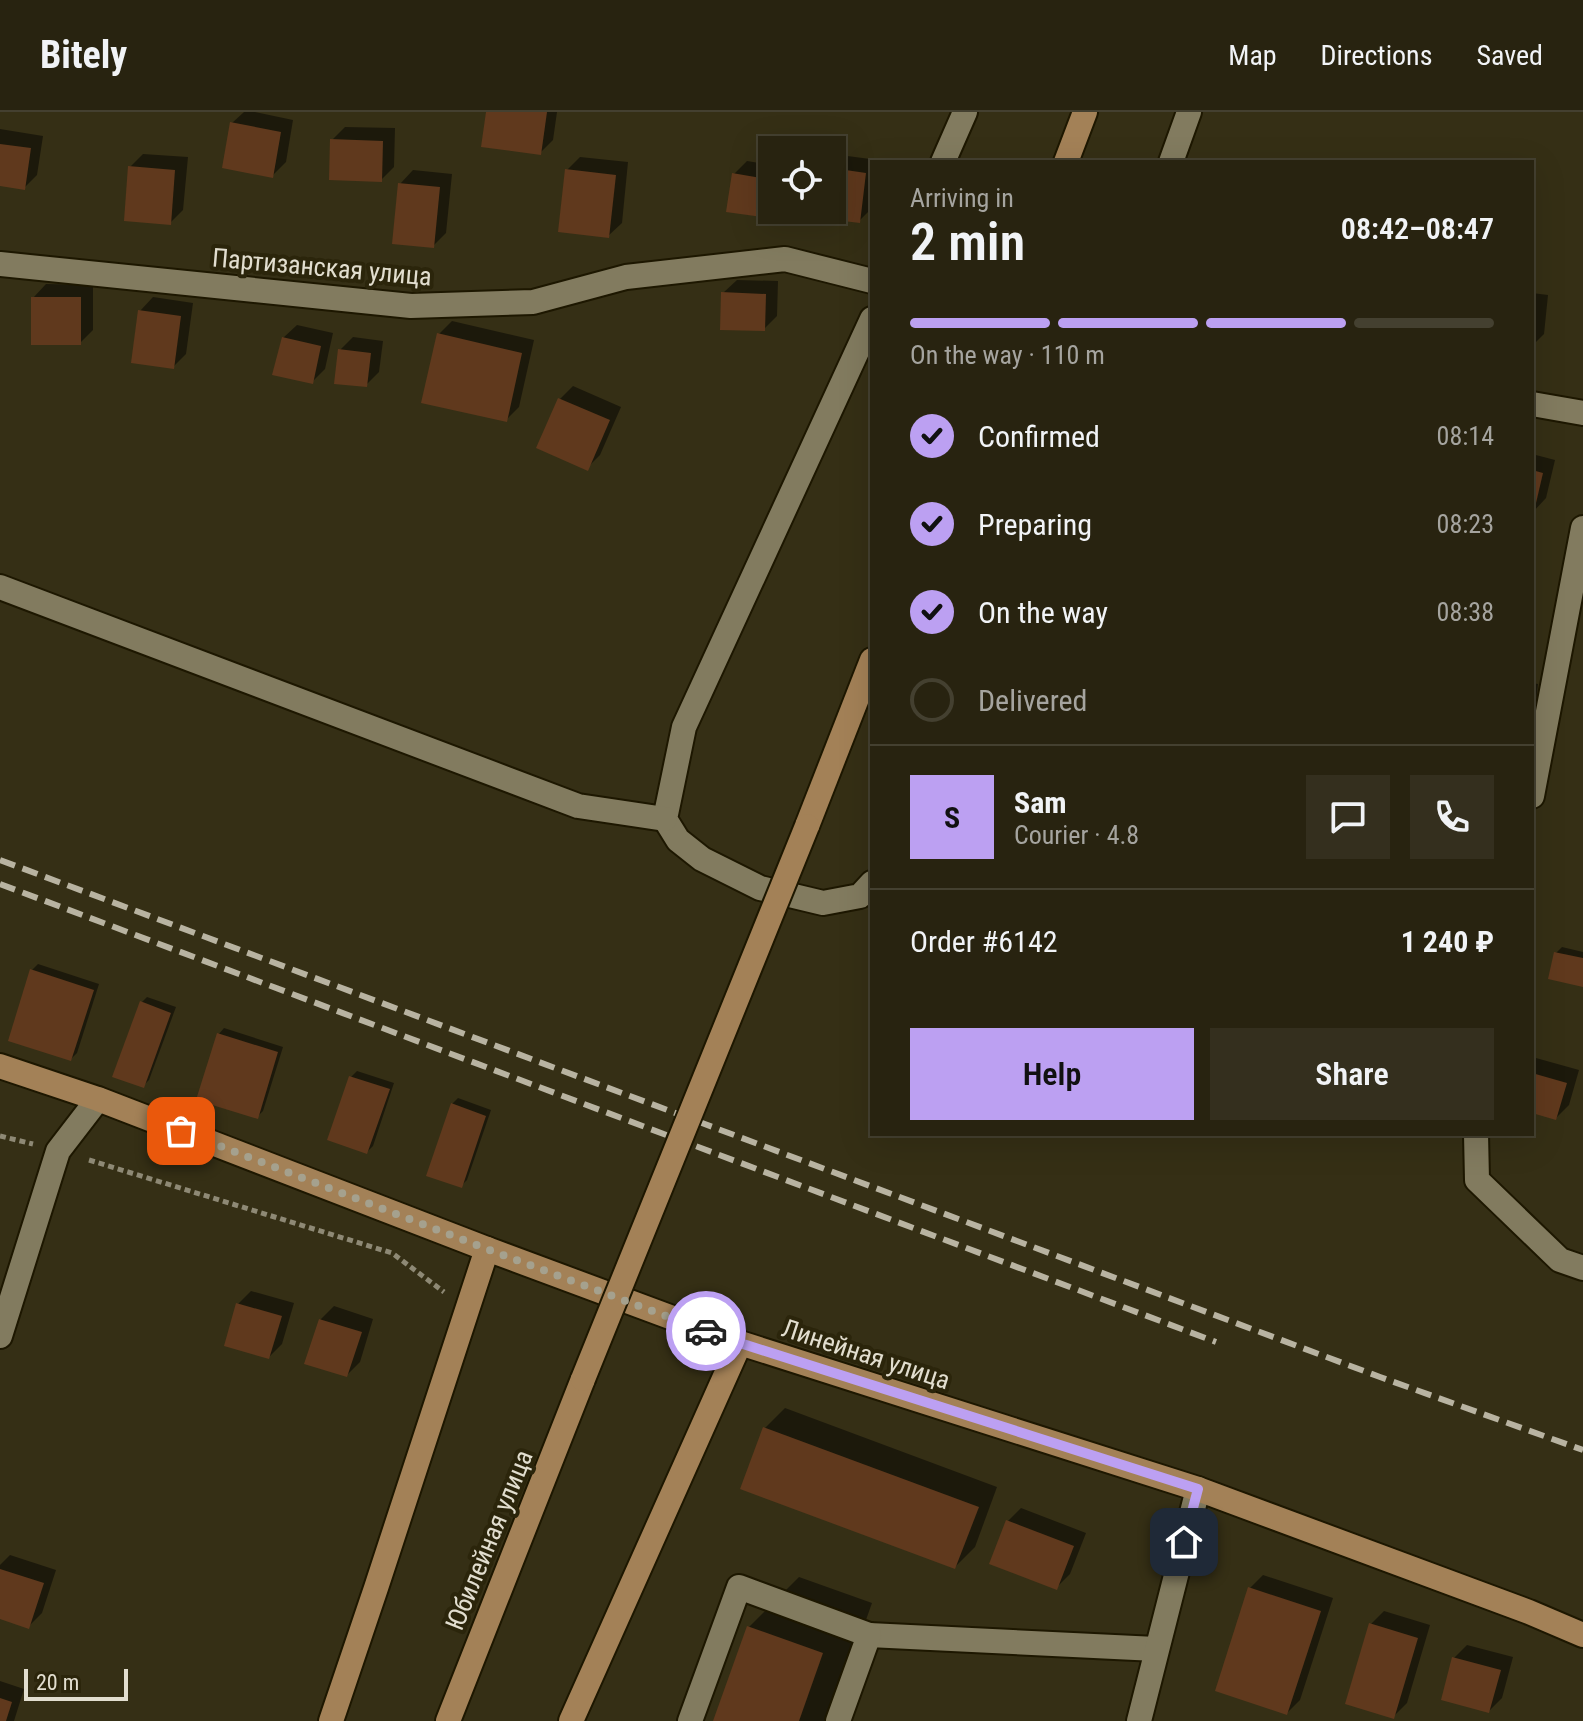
<!DOCTYPE html>
<meta charset="utf-8">
<style>
body{margin:0;font-family:"Roboto Condensed",sans-serif;background:#342f1e;color:#f1f3f6;height:100vh;display:flex;flex-direction:column;font-size:30px;white-space:nowrap}
*{box-sizing:border-box;margin:0}
p{font-size:26px;color:#a5a49f}
.icon{flex:none;width:44px;height:44px;fill:none;stroke:currentColor;stroke-width:2;stroke-linecap:round;stroke-linejoin:round}
.map{position:relative;flex:1;overflow:hidden}
.side{position:absolute;left:870px;top:48px;width:664px;height:976px;display:flex;flex-direction:column;background:#282310;border-radius:0px;box-shadow:0 8px 32px #0002,0 0 0 2px #444030}
.side>*{flex:none}
.controls{position:absolute;left:758px;top:24px;display:grid;gap:16px}
.controls a{display:grid;place-items:center;width:88px;height:88px;border-radius:0px;background:#282310;box-shadow:0 8px 32px #0002,0 0 0 2px #444030;font-size:40px}
.scale{position:absolute;left:24px;bottom:20px;width:104px;box-sizing:border-box;padding-left:8px;border:4px solid #e2decf;border-top:0;font-size:22px;line-height:28px;white-space:nowrap;color:#e2decf;-webkit-text-stroke:6px #2b250b;paint-order:stroke}
.pin{position:absolute;display:grid;place-items:center;width:68px;height:68px;color:#fff;margin:-34px;border-radius:16px;box-shadow:0 4px 12px #0006}
.courier{position:absolute;display:grid;place-items:center;width:80px;height:80px;margin:-40px;border:6px solid #bca0f2;border-radius:50%;background:#fff;color:#222;box-shadow:0 2px 10px #0007}
.summary em{font-style:normal;font-weight:600}
.summary div{display:flex;flex-direction:column-reverse}
.summary{display:flex;align-items:center;justify-content:space-between;height:136px;padding:0 40px}
h1{font-size:52px;font-weight:600;line-height:60px}
.bar{display:grid;grid-template-columns:repeat(4,1fr);gap:12px 8px;align-content:center;height:96px;padding:0 40px}
.bar i{height:10px;border-radius:6px;background:#444030}
.bar .current{background:#bca0f2}
.bar p{grid-column:span 4}
.line{display:flex;align-items:center;gap:20px;padding:0 40px;border-top:2px solid #444030}
.line div{flex:1}
.round{display:grid;place-items:center;flex:none;width:84px;height:84px;border-radius:0px;background:#342f1e}
ol{padding:0 40px;list-style:none}
li{display:flex;align-items:center;gap:24px;height:88px}
li p{margin-inline-start:auto}
li .icon{padding:8px;border-radius:50%;background:#bca0f2;color:#111;stroke-width:4}
li:last-child{color:#a5a49f}
li i{width:44px;height:44px;border:4px solid #444030;border-radius:50%}
.primary-button{display:flex;gap:16px;margin-top:auto;padding:16px 40px}
.primary-button a{flex:1;height:92px;border-radius:0px;background:#bca0f2;color:#111;font-size:32px;font-weight:600;line-height:92px;text-align:center}
.primary-button a+a{background:#342f1e;color:#f1f3f6}
header{display:flex;align-items:center;gap:48px;box-sizing:border-box;height:112px;padding:0 40px;background:#282310;border-bottom:2px solid #444030}
header strong{font-size:38px}
nav{display:flex;gap:44px;margin-inline-start:auto;font-size:28px}
.map>svg:first-child{display:block}
.shadow{fill:#0007}
.building{fill:#60391d}
.lines{fill:none;stroke-linecap:round;stroke-linejoin:round}
.minor-casing{stroke:#1d1700;stroke-width:28}
.major-casing{stroke:#1d1700;stroke-width:28}
.path{stroke:#8e8975;stroke-width:5;stroke-dasharray:6 4;stroke-linecap:butt}
.minor{stroke:#827b5f;stroke-width:24}
.major{stroke:#a38157;stroke-width:24}
.rail{stroke:#b8b3a1;stroke-width:6;stroke-dasharray:16 8;stroke-linecap:butt}
.major-bridge-casing{stroke:#1d1700;stroke-width:28;stroke-linecap:butt}
.major-bridge{stroke:#a38157;stroke-width:24}
.done{stroke:#a5a18e;stroke-width:8;stroke-dasharray:0 14.4}
.route{stroke:#bca0f2;stroke-width:10}
.labels{text-anchor:middle;stroke-width:8;stroke-linejoin:round;paint-order:stroke}
.street-label{font-size:26px;fill:#e2decf;stroke:#2b250b}
</style>
<header>
<strong>Bitely</strong>
<nav><a>Map</a><a>Directions</a><a>Saved</a></nav>
</header>
<div class="map">
<svg width="1583" height="1609" viewBox="0 0 1583 1609">
<rect width="100%" height="100%" fill="#352f15"/>
<g class="shadow">
<polygon points="244,0 255,0 293,8 286,50 272,64 232,11"/>
<polygon points="488,0 557,0 553,28 540,41"/>
<polygon points="345,15 395,16 394,55 381,68 332,28"/>
<polygon points="0,17 43,24 37,63 24,76 0,72"/>
<polygon points="143,42 188,45 183,98 170,111 130,55"/>
<polygon points="832,42 878,48 878,50 872,50 872,96 859,109 813,98 832,98"/>
<polygon points="580,45 628,50 622,111 608,124 567,58"/>
<polygon points="747,49 772,53 772,98 782,98 775,105 734,62"/>
<polygon points="413,58 452,62 446,121 433,134 400,72"/>
<polygon points="737,168 778,169 777,204 764,217 723,181"/>
<polygon points="46,172 93,173 93,218 80,231 33,186"/>
<polygon points="1532,181 1548,183 1544,222 1532,234"/>
<polygon points="153,185 193,191 186,242 173,255 140,199"/>
<polygon points="452,209 534,228 519,295 506,308 439,222"/>
<polygon points="297,213 333,221 325,257 312,270 283,226"/>
<polygon points="353,225 383,229 379,260 366,273 340,238"/>
<polygon points="573,274 621,295 600,343 587,356 560,287"/>
<polygon points="1532,342 1555,348 1546,386 1533,400"/>
<polygon points="1532,571 1538,572 1535,599 1532,602"/>
<polygon points="1562,835 1583,840 1583,873 1556,841"/>
<polygon points="38,852 99,872 77,941 71,947 32,858"/>
<polygon points="147,885 176,895 149,968 143,974 141,891"/>
<polygon points="224,916 283,935 263,999 257,1005 218,923"/>
<polygon points="1536,946 1579,958 1569,993 1556,1006 1532,999 1532,950"/>
<polygon points="357,959 394,971 373,1034 367,1040 329,1027 351,965"/>
<polygon points="458,986 491,998 467,1068 461,1074 452,992"/>
<polygon points="251,1179 294,1191 282,1232 269,1245 238,1192"/>
<polygon points="334,1194 373,1207 360,1250 347,1263 320,1208"/>
<polygon points="785,1296 997,1375 975,1435 955,1455 765,1316"/>
<polygon points="1021,1396 1086,1421 1070,1462 1057,1475 1008,1409"/>
<polygon points="10,1443 56,1458 42,1501 29,1514 0,1505 0,1453"/>
<polygon points="1263,1463 1333,1486 1300,1588 1287,1601 1250,1476"/>
<polygon points="799,1465 872,1491 830,1609 716,1609 749,1515"/>
<polygon points="1384,1499 1430,1513 1407,1591 1394,1604 1370,1513"/>
<polygon points="1467,1533 1513,1545 1502,1586 1489,1599 1454,1546"/>
<polygon points="0,1569 24,1577 14,1609 0,1609"/>
</g>
<g class="building">
<polygon points="486,0 547,0 541,43 481,35"/>
<polygon points="230,10 281,20 273,66 222,56"/>
<polygon points="330,27 383,29 382,70 329,68"/>
<polygon points="0,32 31,36 25,78 0,74"/>
<polygon points="128,54 175,58 171,113 124,109"/>
<polygon points="832,56 866,61 860,111 810,105 811,98 832,98"/>
<polygon points="565,57 616,63 609,126 558,120"/>
<polygon points="732,61 772,68 772,98 777,98 776,107 726,100"/>
<polygon points="398,71 440,75 434,136 392,132"/>
<polygon points="721,180 766,182 765,219 720,218"/>
<rect x="31" y="185" width="50" height="48"/>
<polygon points="138,198 181,204 174,257 131,251"/>
<polygon points="437,221 522,241 507,310 421,291"/>
<polygon points="282,225 321,234 313,272 272,263"/>
<polygon points="338,237 371,241 367,275 334,272"/>
<polygon points="558,286 610,308 588,359 536,336"/>
<polygon points="1532,358 1543,361 1533,404 1532,404"/>
<polygon points="1554,840 1583,846 1583,875 1548,867"/>
<polygon points="30,857 94,878 71,949 8,929"/>
<polygon points="140,889 171,901 144,976 112,965"/>
<polygon points="217,921 278,940 258,1007 196,988"/>
<polygon points="1532,961 1567,971 1556,1008 1532,1001"/>
<polygon points="349,964 390,977 367,1042 327,1028"/>
<polygon points="451,991 486,1004 462,1076 426,1064"/>
<polygon points="236,1191 282,1204 269,1247 224,1234"/>
<polygon points="319,1207 362,1220 347,1265 304,1252"/>
<polygon points="763,1315 979,1395 955,1457 740,1377"/>
<polygon points="1006,1408 1074,1434 1057,1478 989,1452"/>
<polygon points="0,1457 44,1471 29,1517 0,1507"/>
<polygon points="1248,1475 1321,1499 1287,1603 1215,1579"/>
<polygon points="1369,1511 1418,1526 1394,1607 1345,1592"/>
<polygon points="747,1514 823,1541 799,1609 713,1609"/>
<polygon points="1452,1545 1501,1558 1489,1601 1441,1588"/>
<polygon points="0,1586 12,1590 6,1609 0,1609"/>
</g>
<g class="lines">
<defs>
<g id="minor">
<polyline points="943,50 965,0"/>
<polyline points="1171,50 1189,0"/>
<polyline points="0,152 411,194 533,190 626,165 785,147 872,169"/>
<polyline points="872,207 684,615 665,707 678,728 702,747 760,776 823,791 860,784 872,771"/>
<polyline points="1532,292 1583,301"/>
<polyline points="0,475 578,694 665,707"/>
<polyline points="1532,684 1583,416"/>
<polyline points="1476,1022 1477,1068 1560,1148 1583,1156"/>
<polyline points="0,1224 58,1039 98,987"/>
<polyline points="869,1523 1156,1537"/>
<polyline points="690,1609 739,1475 869,1523 838,1609"/>
<polyline points="1139,1609 1198,1377"/>
</g>
<g id="major">
<polyline points="1066,50 1085,0"/>
<polyline points="807,714 872,548"/>
<polyline points="0,954 98,987 487,1137 740,1231 1198,1377 1529,1500 1583,1523"/>
<polyline points="331,1609 376,1476 487,1137"/>
<polyline points="448,1609 583,1267"/>
<polyline points="571,1609 740,1231"/>
</g>
</defs>
<use href="#minor" class="minor-casing"/>
<use href="#major" class="major-casing"/>
<g class="path">
<polyline points="0,1024 33,1032"/>
<polyline points="89,1048 392,1141 444,1180"/>
</g>
<use href="#minor" class="minor"/>
<use href="#major" class="major"/>
<g class="rail">
<polyline points="0,748 1380,1265 1583,1338"/>
<polyline points="0,772 1216,1230"/>
</g>
<defs>
<polyline id="major-bridge" points="583,1267 807,714"/>
</defs>
<use href="#major-bridge" class="major-bridge-casing"/>
<use href="#major-bridge" class="major-bridge"/>
</g>
<g class="lines">
<polyline class="done" points="181,1019 487,1137 706,1219"/>
<polyline class="route" points="706,1219 740,1231 1198,1377 1184,1430"/>
</g>
<g class="labels">
<g class="street-label">
<text transform="translate(322 155) rotate(5)" y="9">Партизанская улица</text>
<text transform="translate(866 1242) rotate(18)" y="9">Линейная улица</text>
<text transform="translate(489 1428) rotate(-68)" y="9">Юбилейная улица</text>
</g>
</g>
</svg>
<div class="controls">
<a><svg class="icon" aria-label="locate" viewBox="0 0 24 24"><circle cx="12" cy="12" r="6"/><path d="M12 2v4M12 18v4M2 12h4M18 12h4"/></svg></a>
</div>
<div class="scale">20 m</div>
<div class="pin" style="left:181px;top:1019px;background:#ea580c"><svg class="icon" aria-label="bag" viewBox="0 0 24 24"><path d="M5 8h14l-1 12H6zM9 8a3 3 0 0 1 6 0"/></svg></div>
<div class="pin" style="left:1184px;top:1430px;background:#1f2937"><svg class="icon" aria-label="home" viewBox="0 0 24 24"><path d="M3 11l9-7 9 7M6 9v11h12V9"/></svg></div>
<div class="courier" style="left:706px;top:1219px"><svg class="icon" aria-label="car" viewBox="0 0 24 24"><path d="M5 17H2v-5l4-1 3-4h7l3 4 3 1v5h-3M9 17h6M6 11h13"/><circle cx="7" cy="17" r="2"/><circle cx="17" cy="17" r="2"/></svg></div>
<section class="side">
<div class="summary"><div><h1>2 min</h1><p>Arriving in</p></div><em>08:42–08:47</em></div>
<div class="bar"><i class="current"></i><i class="current"></i><i class="current"></i><i></i><p>On the way · 110 m</p></div>
<ol>
<li><svg class="icon" aria-label="check" viewBox="0 0 24 24"><path d="M5 12l5 5 9-10"/></svg>Confirmed<p>08:14</p></li>
<li><svg class="icon" aria-label="check" viewBox="0 0 24 24"><path d="M5 12l5 5 9-10"/></svg>Preparing<p>08:23</p></li>
<li><svg class="icon" aria-label="check" viewBox="0 0 24 24"><path d="M5 12l5 5 9-10"/></svg>On the way<p>08:38</p></li>
<li><i></i>Delivered</li>
</ol>
<div class="line" style="height:144px"><b class="round" style="background:#bca0f2;color:#111">S</b><div><b>Sam</b><p>Courier · 4.8</p></div><a class="round"><svg class="icon" aria-label="chat" viewBox="0 0 24 24"><path d="M4 5h16v11H9l-5 4z"/></svg></a><a class="round"><svg class="icon" aria-label="phone" viewBox="0 0 24 24"><path d="M5 4h4l2 5-3 2q2 4 5 5l2-3 5 2v4C11 20 4 13 5 4z"/></svg></a></div>
<div class="line" style="height:104px"><div>Order #6142</div><b>1 240 ₽</b></div>
<div class="primary-button"><a>Help</a><a>Share</a></div>
</section>
</div>
